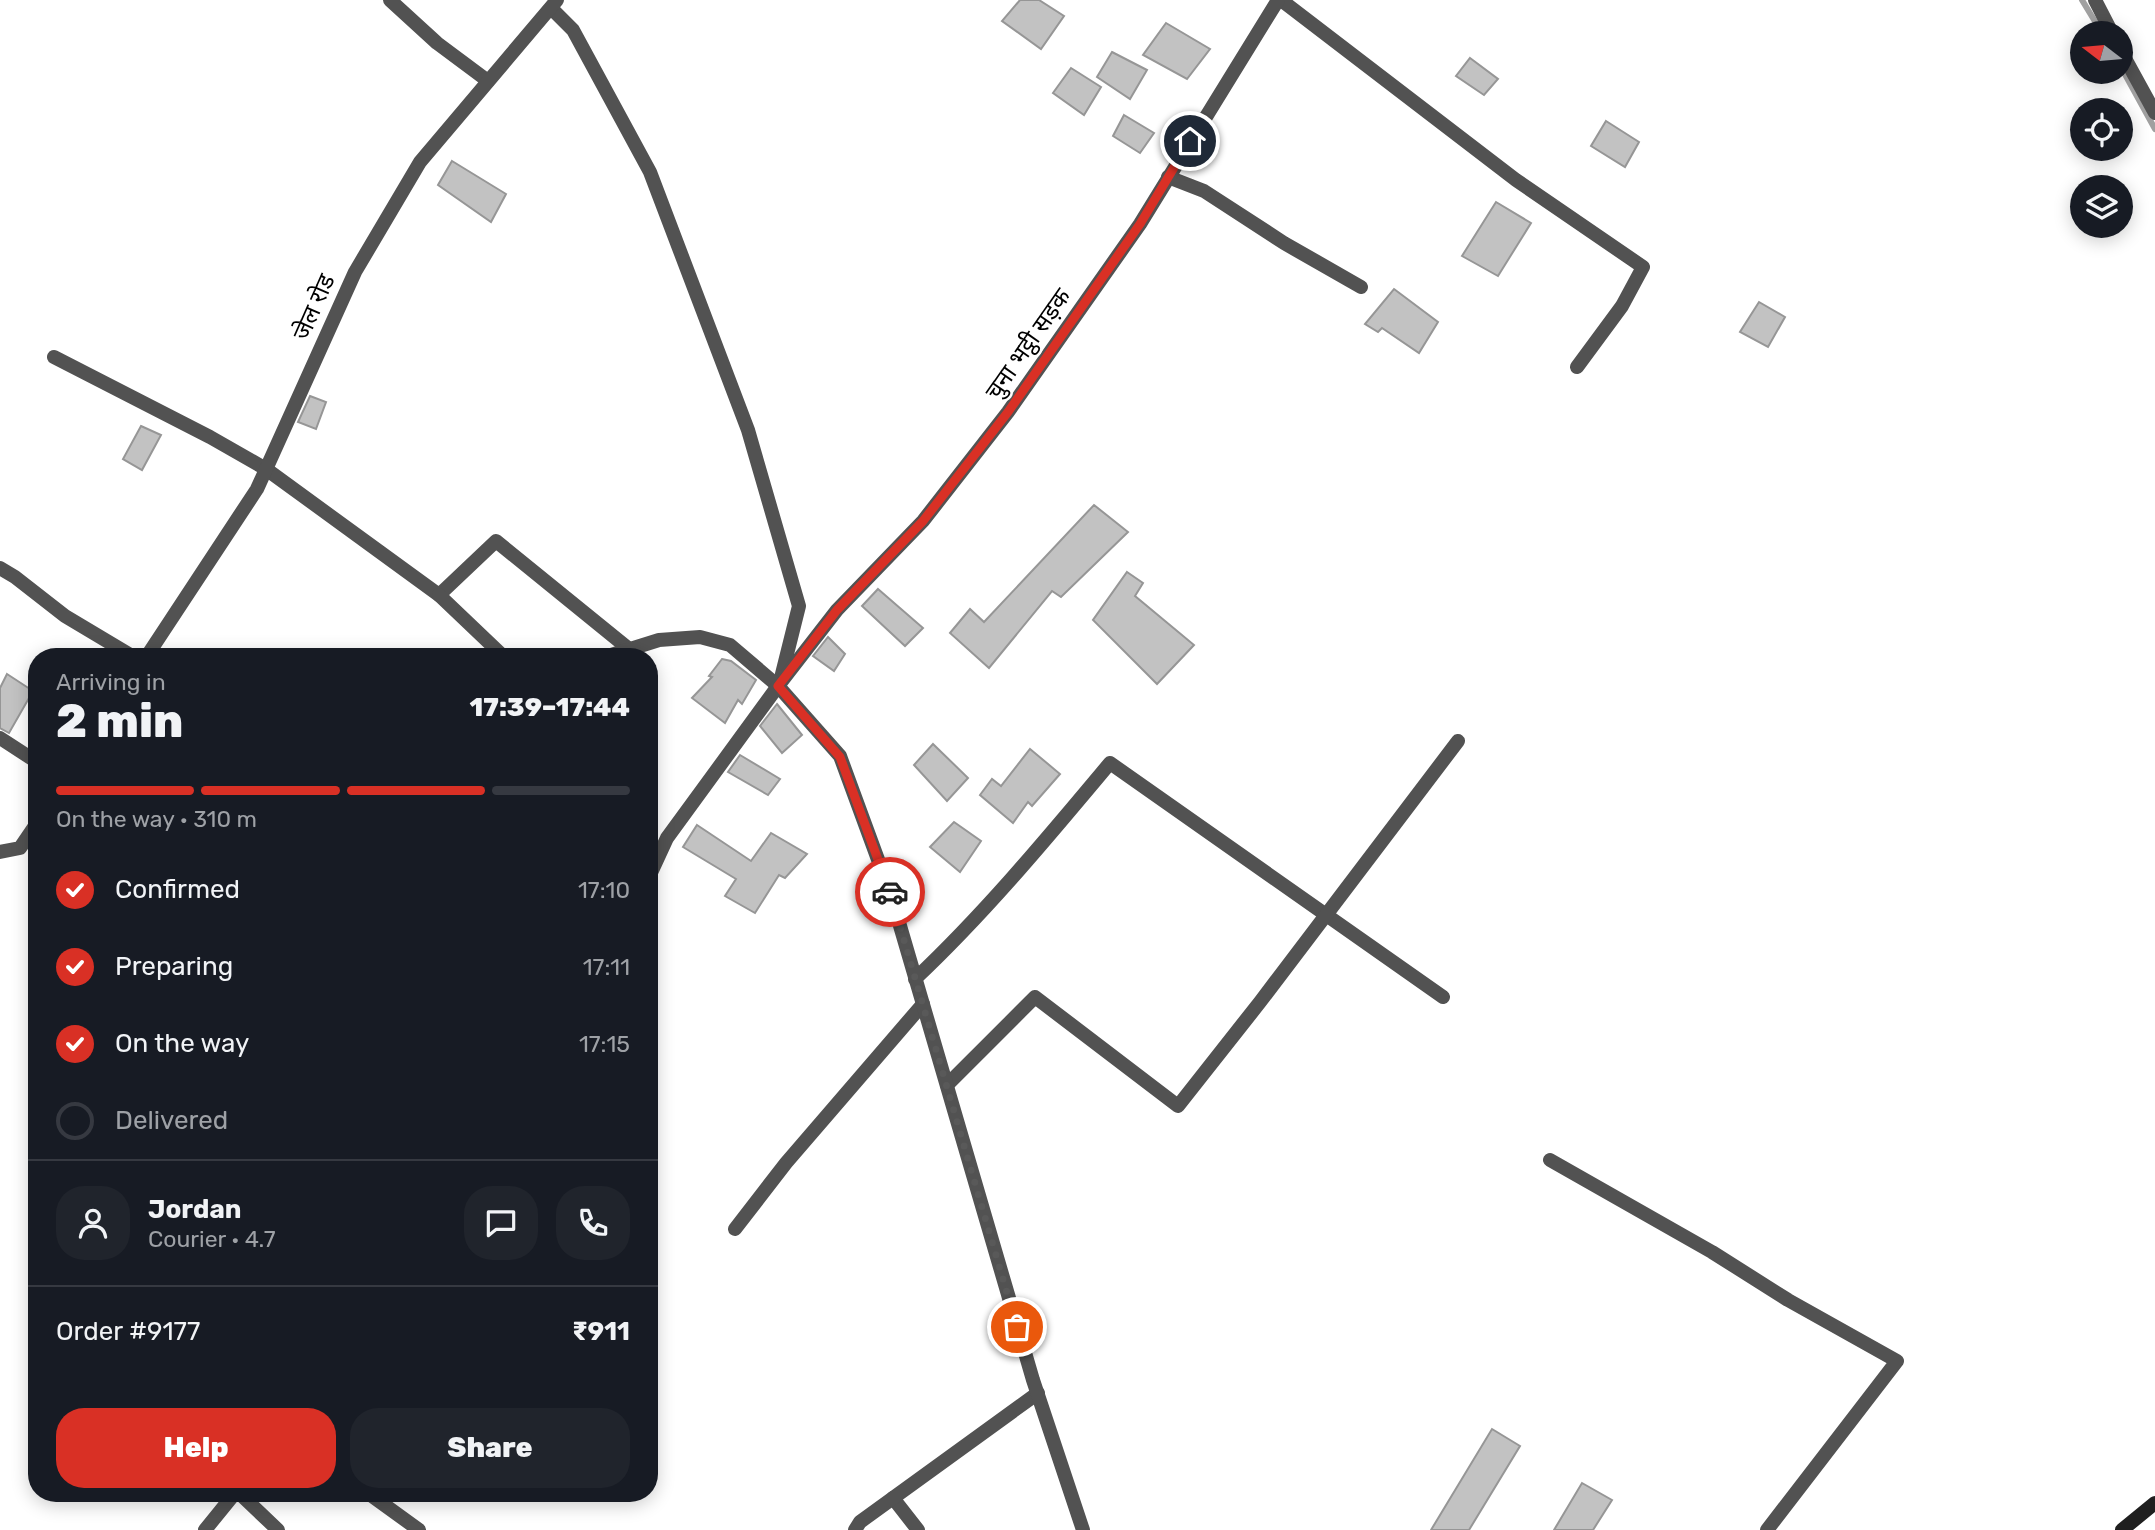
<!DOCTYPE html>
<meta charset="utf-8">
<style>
body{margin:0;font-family:Rubik,"Noto Sans Devanagari",sans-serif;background:#20242c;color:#f1f3f6;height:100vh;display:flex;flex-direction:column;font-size:26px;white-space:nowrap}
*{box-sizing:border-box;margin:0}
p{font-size:23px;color:#9ea1a6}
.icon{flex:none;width:38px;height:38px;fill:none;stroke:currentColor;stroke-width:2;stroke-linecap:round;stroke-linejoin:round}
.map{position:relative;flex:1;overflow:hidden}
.details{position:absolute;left:28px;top:648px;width:630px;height:854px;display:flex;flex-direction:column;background:#171b24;border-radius:28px;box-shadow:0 4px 18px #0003}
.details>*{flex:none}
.needle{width:46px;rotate:286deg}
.tools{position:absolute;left:2070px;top:21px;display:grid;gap:14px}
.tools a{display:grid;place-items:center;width:63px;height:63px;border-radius:50%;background:#171b24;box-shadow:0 4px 18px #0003;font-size:35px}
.pin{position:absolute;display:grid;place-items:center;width:60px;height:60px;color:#fff;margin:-30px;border:4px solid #fff;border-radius:50%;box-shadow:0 2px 7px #0007}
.courier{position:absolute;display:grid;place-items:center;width:70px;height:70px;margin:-35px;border:5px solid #d93025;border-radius:50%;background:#fff;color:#222;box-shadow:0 2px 9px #0007}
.head em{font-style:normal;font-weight:800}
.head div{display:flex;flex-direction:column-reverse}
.head{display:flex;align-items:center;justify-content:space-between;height:119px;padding:0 28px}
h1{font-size:46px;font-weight:800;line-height:52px}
.bar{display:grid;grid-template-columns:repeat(4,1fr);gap:10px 7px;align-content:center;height:84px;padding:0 28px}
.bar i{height:9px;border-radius:5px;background:#363941}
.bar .current{background:#d93025}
.bar p{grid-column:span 4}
.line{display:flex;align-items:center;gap:18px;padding:0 28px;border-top:2px solid #363941}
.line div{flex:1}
.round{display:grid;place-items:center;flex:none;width:74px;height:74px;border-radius:28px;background:#20242c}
ol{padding:0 28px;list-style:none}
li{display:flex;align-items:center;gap:21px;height:77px}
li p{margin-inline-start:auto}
li .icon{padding:7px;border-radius:50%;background:#d93025;color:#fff;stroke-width:4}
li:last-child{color:#9ea1a6}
li i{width:38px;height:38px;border:4px solid #363941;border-radius:50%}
.button{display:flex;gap:14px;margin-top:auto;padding:14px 28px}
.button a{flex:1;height:80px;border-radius:28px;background:#d93025;color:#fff;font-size:28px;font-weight:800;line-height:80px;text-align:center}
.button a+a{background:#20242c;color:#f1f3f6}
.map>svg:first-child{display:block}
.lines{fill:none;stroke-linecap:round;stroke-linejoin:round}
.stream{stroke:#a0a0a0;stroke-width:6}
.building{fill:#c2c2c2;stroke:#969696;stroke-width:2}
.minor{stroke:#525252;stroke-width:14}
.tertiary{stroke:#525252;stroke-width:14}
.secondary{stroke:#1f1f1f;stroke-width:14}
.done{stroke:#595959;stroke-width:7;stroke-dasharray:0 12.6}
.route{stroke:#d93025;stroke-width:9}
.labels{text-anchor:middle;stroke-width:5;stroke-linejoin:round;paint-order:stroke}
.street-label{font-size:24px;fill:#000;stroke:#fff}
</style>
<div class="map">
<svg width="2155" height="1530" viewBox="0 0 2155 1530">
<rect width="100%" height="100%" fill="#fff"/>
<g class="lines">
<g class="stream">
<polyline points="2082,0 2102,33"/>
<polyline points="2121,67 2155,129"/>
</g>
</g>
<g class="building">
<polygon points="1020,0 1039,0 1064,16 1041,49 1002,21"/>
<polygon points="1166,23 1210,49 1187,79 1143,55"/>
<polygon points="1112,52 1147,70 1130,99 1097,77"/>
<polygon points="1470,58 1498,79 1484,95 1456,76"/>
<polygon points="1071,68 1101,87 1084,115 1053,93"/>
<polygon points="1124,115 1154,133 1140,153 1113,136"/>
<polygon points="1606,121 1639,142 1625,167 1591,146"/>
<polygon points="452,161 506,194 491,222 438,185"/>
<polygon points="1496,202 1531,223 1498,276 1462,256"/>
<polygon points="1394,289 1438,322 1419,353 1382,328 1378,332 1365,324"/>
<polygon points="1759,302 1785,317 1768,347 1740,332"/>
<polygon points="310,396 326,402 316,429 298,422"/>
<polygon points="141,426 161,435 142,470 123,459"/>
<polygon points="1094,505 1128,532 1061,597 1052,591 989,668 950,633 970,609 984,622"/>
<polygon points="1127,572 1143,583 1135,596 1194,645 1157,684 1093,620"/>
<polygon points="878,589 923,628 905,646 862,606"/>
<polygon points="828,637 845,654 834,671 813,656"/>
<polygon points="722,659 731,661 756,680 742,704 738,700 725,723 692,698 712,677 709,676"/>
<polygon points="7,674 33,691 9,733 0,728 0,688"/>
<polygon points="777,704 802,735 782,753 760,726"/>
<polygon points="933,744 968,778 947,801 914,765"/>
<polygon points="1030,749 1060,774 1032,806 1028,802 1013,823 980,795 992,779 1001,786"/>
<polygon points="740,755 780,779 768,795 728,772"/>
<polygon points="954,822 981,841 960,872 930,847"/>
<polygon points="697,825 751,861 771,833 807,854 785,878 779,875 755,913 725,896 736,879 683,847"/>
<polygon points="1492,1429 1520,1446 1469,1530 1431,1530"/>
<polygon points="1582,1483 1612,1500 1593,1530 1554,1530"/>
</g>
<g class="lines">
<g class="minor">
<polyline points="390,0 437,43 488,81"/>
<polyline points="1281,0 1516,180 1643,267 1622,306 1577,367"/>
<polyline points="2095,0 2112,33"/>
<polyline points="551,8 573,30 650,172 748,430 799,606 781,678"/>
<polyline points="2121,51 2155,113"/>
<polyline points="1168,177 1204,191 1284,243 1361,287"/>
<polyline points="54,357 210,437 266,469 439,595 496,541 629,649"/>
<polyline points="0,568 15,577 65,616 132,656"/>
<polyline points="439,595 503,656"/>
<polyline points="778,686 837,610 923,521 1008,412 1140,224 1278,0"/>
<polyline points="0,738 37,762"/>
<path d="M 915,979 C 986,912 1048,837 1110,763 L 1443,997"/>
<polyline points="947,1085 1035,997 1178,1106 1260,1002 1458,741"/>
<polyline points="1550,1160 1712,1252 1788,1300 1897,1361 1767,1530"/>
<polyline points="735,1229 786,1163 923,1004"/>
<polyline points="239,1493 278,1530"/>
<polyline points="368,1493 419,1530"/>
<polyline points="893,1498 918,1530"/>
<polyline points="855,1530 860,1522 1038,1393"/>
</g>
<g class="tertiary">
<polyline points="147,656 257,489 355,272 420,162 557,0"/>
<polyline points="608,656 659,640 700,637 730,645 778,686 840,756 891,895 1033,1380 1083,1530"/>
<polyline points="0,852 20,848 37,823"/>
<polyline points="649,877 667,838 778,686"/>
<polyline points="205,1530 235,1493"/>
</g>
<polyline class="secondary" points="2122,1530 2155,1503"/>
</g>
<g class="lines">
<polyline class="done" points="890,892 1017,1327"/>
<polyline class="route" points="890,892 840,757 778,686 837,610 923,521 1008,412 1140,224 1190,141"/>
</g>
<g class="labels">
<g class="street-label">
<text transform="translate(314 307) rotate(-66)" y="8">जेल रोड</text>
<text transform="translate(1028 344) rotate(-55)" y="8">चुना भट्ठी सड़क</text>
</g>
</g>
</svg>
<div class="tools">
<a><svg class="needle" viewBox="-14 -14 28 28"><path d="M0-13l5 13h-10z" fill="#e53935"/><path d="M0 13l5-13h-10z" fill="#9ea1a6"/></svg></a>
<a><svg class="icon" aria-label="locate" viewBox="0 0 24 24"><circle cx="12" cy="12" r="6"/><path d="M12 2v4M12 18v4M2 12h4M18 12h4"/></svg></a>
<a><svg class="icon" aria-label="layers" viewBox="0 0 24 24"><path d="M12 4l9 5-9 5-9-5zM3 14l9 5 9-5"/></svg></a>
</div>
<div class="pin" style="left:1017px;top:1327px;background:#ea580c"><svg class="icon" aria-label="bag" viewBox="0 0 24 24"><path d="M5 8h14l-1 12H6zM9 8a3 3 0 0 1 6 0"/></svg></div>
<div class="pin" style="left:1190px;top:141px;background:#1f2937"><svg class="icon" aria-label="home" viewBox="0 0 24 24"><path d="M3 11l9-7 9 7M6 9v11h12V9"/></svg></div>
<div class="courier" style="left:890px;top:892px"><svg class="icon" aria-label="car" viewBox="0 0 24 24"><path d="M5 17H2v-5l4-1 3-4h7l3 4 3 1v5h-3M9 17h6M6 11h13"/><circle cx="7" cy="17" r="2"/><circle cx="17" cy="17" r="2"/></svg></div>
<section class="details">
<div class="head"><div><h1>2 min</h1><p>Arriving in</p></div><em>17:39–17:44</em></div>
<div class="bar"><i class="current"></i><i class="current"></i><i class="current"></i><i></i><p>On the way · 310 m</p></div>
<ol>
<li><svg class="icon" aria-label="check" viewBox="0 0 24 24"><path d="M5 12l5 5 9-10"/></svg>Confirmed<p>17:10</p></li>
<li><svg class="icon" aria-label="check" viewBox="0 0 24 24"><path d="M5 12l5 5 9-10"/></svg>Preparing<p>17:11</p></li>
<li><svg class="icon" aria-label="check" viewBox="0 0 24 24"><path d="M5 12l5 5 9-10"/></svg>On the way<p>17:15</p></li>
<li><i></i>Delivered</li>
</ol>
<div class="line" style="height:126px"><a class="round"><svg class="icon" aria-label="person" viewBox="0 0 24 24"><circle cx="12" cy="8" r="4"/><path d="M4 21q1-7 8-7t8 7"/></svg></a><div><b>Jordan</b><p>Courier · 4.7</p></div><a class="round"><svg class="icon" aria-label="chat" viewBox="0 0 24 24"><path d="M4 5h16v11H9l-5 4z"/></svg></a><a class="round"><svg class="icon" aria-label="phone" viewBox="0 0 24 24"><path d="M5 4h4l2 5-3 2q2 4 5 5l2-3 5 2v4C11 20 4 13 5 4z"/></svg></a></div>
<div class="line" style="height:91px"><div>Order #9177</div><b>₹911</b></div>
<div class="button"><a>Help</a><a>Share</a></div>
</section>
</div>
